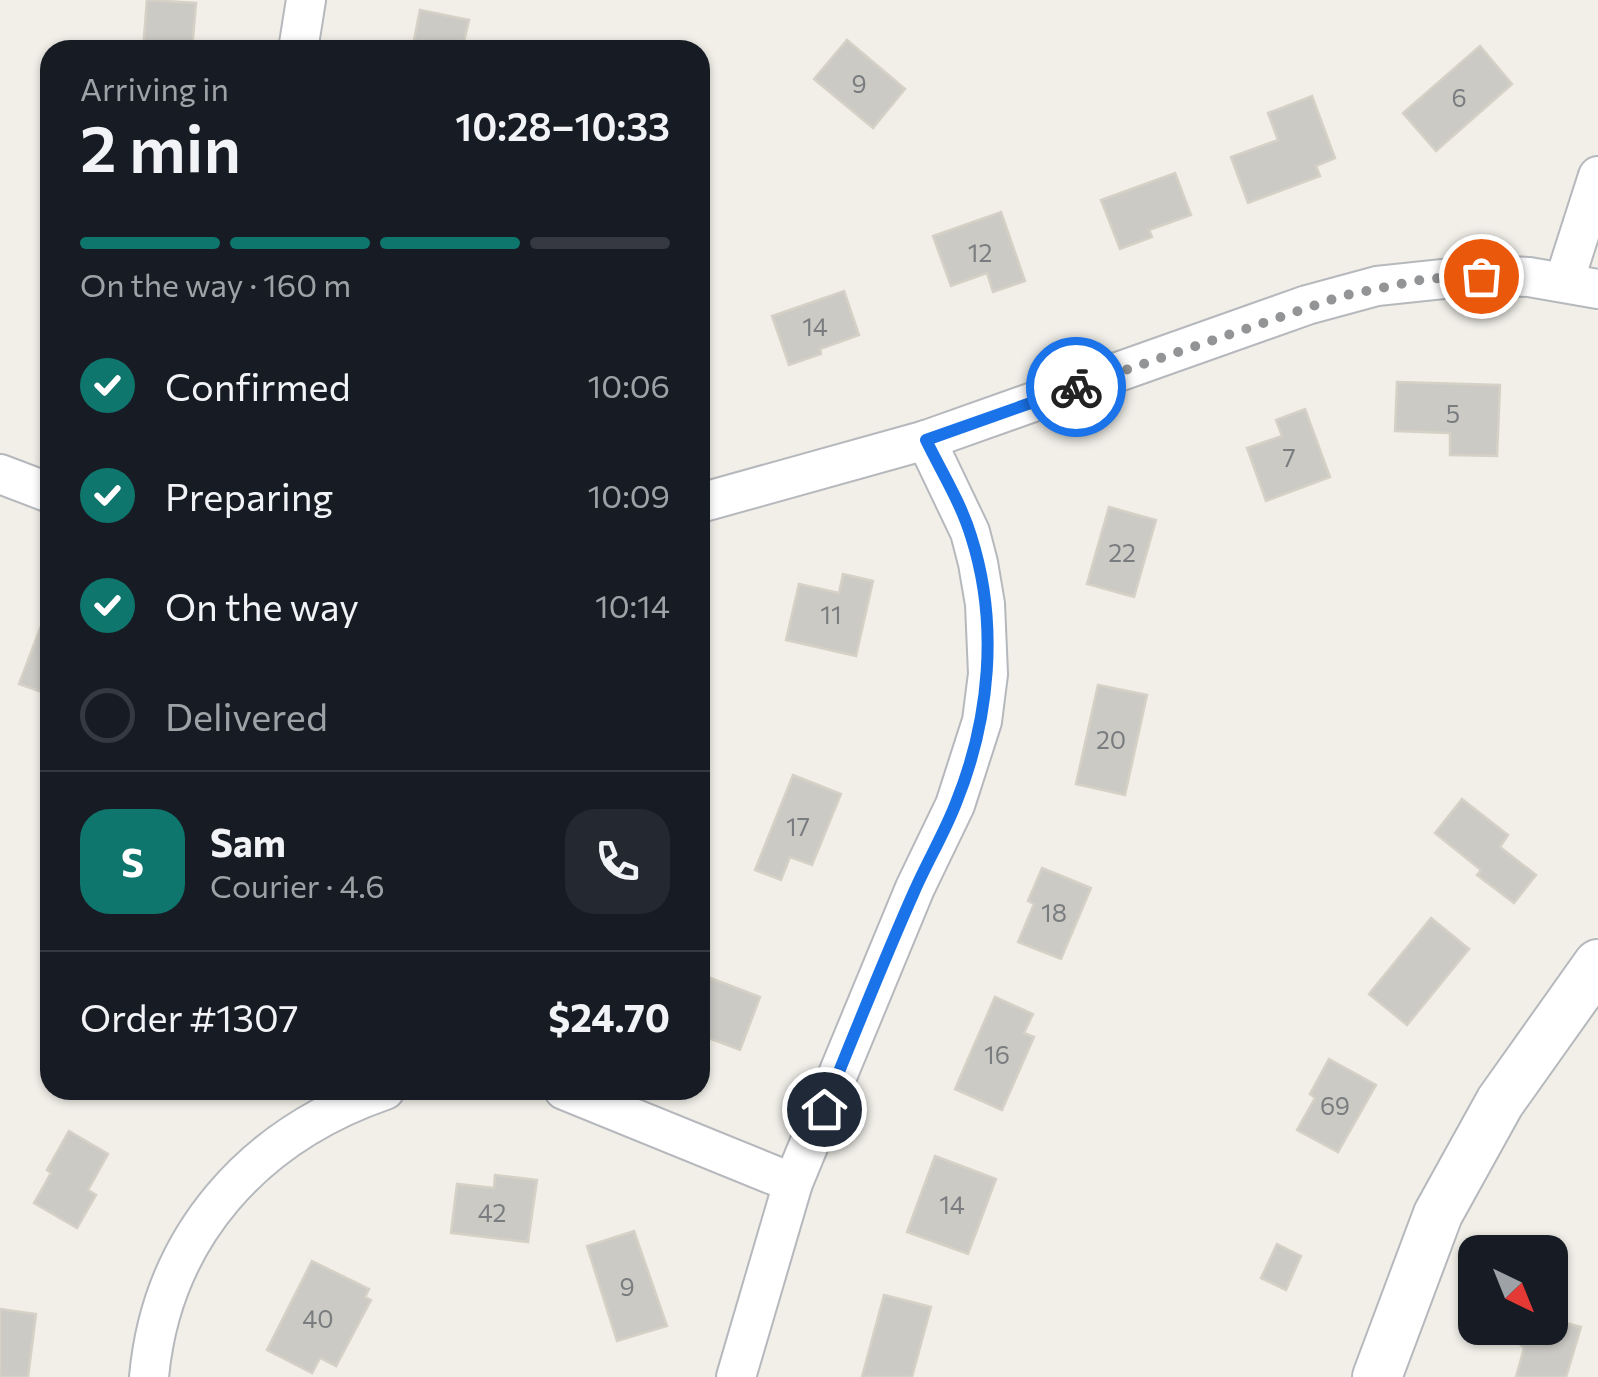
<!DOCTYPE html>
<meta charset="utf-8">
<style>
body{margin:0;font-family:Commissioner,sans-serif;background:#242831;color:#f1f3f6;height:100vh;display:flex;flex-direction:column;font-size:38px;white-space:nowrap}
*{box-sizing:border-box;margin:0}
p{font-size:32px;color:#9ea1a6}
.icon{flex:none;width:55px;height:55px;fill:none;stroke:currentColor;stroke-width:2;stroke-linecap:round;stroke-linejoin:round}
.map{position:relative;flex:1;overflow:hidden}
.drawer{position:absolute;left:40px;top:40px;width:670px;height:1060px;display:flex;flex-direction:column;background:#171b24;border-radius:30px;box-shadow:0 2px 8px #0004}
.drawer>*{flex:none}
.needle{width:65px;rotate:137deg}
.fabs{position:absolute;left:1458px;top:1235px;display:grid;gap:20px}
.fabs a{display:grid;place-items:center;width:110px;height:110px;border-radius:20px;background:#171b24;box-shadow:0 2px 8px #0004;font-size:50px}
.pin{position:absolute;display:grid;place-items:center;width:85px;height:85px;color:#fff;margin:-42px;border:5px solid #fff;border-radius:50%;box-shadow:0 2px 10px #0007}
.courier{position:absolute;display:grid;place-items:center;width:100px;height:100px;margin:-50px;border:8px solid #1a73e8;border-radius:50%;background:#fff;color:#222;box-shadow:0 2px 12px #0007}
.overview em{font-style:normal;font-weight:600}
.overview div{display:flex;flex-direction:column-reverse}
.overview{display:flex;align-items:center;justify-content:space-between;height:170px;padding:0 40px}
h1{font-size:65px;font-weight:600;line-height:75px}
.bar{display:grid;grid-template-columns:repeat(4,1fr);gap:15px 10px;align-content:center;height:120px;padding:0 40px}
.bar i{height:12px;border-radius:8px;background:#363941}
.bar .active{background:#0f766e}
.bar p{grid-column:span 4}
.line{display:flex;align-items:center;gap:25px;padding:0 40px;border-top:2px solid #363941}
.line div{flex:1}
.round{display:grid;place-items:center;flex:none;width:105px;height:105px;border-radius:30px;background:#242831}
ol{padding:0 40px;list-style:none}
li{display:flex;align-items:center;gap:30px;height:110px}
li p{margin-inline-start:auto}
li .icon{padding:10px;border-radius:50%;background:#0f766e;color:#fff;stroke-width:4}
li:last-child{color:#9ea1a6}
li i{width:55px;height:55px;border:5px solid #363941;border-radius:50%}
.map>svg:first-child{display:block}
.building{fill:#cccac5;stroke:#d6d1c6;stroke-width:2.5}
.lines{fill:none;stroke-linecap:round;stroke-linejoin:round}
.minor-casing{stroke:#b5b8bc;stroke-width:42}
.tertiary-casing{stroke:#b5b8bc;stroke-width:52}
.minor{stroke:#fff;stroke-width:38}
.tertiary{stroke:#fff;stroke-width:48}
.done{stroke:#929495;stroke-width:10;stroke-dasharray:0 18}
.route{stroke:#1a73e8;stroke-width:12}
.labels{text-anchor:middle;stroke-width:10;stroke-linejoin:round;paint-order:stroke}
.number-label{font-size:25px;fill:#7a7d7f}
</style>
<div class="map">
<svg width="1598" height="1377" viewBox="0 0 1598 1377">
<rect width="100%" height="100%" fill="#f1efe8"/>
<g class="building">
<polygon points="147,0 196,3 192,50 143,50"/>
<polygon points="420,10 469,20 462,50 412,50"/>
<polygon points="847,40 905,89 873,128 814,79"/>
<polygon points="1480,46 1512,84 1436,151 1403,113"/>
<polygon points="1312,96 1335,158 1316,166 1320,176 1248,203 1231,157 1278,140 1268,113"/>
<polygon points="1175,173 1191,215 1149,230 1152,237 1120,249 1101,200"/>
<polygon points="1001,212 1025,281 993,292 987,273 951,286 933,236"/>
<polygon points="844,291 859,335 820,349 821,354 789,365 772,316"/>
<polygon points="1397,382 1500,385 1497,456 1450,455 1450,433 1395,431"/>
<polygon points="1305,409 1330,477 1266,501 1247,448 1282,436 1276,420"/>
<polygon points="1109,507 1156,520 1134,597 1087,584"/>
<polygon points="843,574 873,581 856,656 786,640 799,584 839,593"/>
<polygon points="47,610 50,611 50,695 19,684"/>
<polygon points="1098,685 1147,695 1125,795 1076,784"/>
<polygon points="793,775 841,794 812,865 790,857 781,880 755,870"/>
<polygon points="1462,799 1508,835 1500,847 1536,875 1514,903 1477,875 1481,870 1435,833"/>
<polygon points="1042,868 1091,888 1061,959 1018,942 1034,904 1028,901"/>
<polygon points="1431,918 1469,949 1407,1025 1369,994"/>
<polygon points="700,974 760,997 740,1050 700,1035"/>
<polygon points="995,997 1033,1014 1024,1033 1034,1037 1002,1110 955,1089"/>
<polygon points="1329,1059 1376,1085 1338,1152 1297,1130 1315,1098 1310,1094"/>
<polygon points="69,1131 108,1154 88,1190 96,1195 77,1228 34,1203 51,1173 47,1170"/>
<polygon points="935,1156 996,1179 968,1254 907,1232"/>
<polygon points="495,1175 537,1180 528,1242 451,1233 457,1184 494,1188"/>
<polygon points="634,1231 667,1326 617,1341 587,1246"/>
<polygon points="1277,1244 1301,1256 1286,1290 1261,1278"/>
<polygon points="312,1261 369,1289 365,1297 371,1300 336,1366 320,1358 312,1373 267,1350"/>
<polygon points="884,1295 931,1307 912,1377 862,1377"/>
<polygon points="0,1309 36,1314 28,1377 0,1377"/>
<polygon points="1550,1319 1581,1327 1566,1377 1516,1377 1524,1348 1510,1335 1496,1330 1497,1328 1550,1328"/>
</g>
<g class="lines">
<defs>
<g id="minor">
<polyline points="298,50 306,0"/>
<polyline points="1564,282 1598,176"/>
<polyline points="0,474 50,493"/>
<polyline points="700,503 926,440 1307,305 1377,286 1481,275 1529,277 1598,289"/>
<polyline points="564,1090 793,1183"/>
<path d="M 149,1377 C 162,1236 254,1135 385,1090"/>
<polyline points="736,1377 793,1183 915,888 955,805 982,721 988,674 985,604 978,563 970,532 926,440"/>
</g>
<polyline id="tertiary" points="1377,1377 1438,1214 1500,1102 1598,964"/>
</defs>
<use href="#minor" class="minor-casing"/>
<use href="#tertiary" class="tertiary-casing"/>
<use href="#minor" class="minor"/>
<use href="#tertiary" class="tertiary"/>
</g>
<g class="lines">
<polyline class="done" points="1076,387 1342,296 1425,279 1481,276"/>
<path class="route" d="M 824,1109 C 853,1037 882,964 914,892 C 927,862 944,834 956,803 C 990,719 999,623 971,536 C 961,503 941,471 926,440 L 1076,387"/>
</g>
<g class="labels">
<g class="number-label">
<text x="859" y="93">9</text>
<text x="1459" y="107">6</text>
<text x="980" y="262">12</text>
<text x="815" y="336">14</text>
<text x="1453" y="423">5</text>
<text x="1289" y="467">7</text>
<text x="1122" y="562">22</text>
<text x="831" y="624">11</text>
<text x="1111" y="749">20</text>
<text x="798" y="836">17</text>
<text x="1054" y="922">18</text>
<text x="997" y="1064">16</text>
<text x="1335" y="1115">69</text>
<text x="952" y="1214">14</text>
<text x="492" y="1222">42</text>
<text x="627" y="1296">9</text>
<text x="318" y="1328">40</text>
</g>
</g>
</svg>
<div class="fabs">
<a><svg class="needle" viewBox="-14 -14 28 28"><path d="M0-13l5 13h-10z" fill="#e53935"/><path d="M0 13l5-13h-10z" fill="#9ea1a6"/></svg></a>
</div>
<div class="pin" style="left:1481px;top:276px;background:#ea580c"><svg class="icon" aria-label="bag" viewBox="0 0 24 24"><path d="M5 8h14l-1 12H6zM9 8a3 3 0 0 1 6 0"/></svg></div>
<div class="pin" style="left:824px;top:1109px;background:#1f2937"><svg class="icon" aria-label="home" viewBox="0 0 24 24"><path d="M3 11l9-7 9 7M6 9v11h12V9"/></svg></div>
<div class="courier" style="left:1076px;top:387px"><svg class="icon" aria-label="bike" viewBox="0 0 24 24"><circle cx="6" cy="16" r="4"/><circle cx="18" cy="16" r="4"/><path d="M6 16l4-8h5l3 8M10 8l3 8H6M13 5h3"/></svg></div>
<section class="drawer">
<div class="overview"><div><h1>2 min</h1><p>Arriving in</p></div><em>10:28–10:33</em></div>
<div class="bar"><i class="active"></i><i class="active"></i><i class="active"></i><i></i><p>On the way · 160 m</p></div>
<ol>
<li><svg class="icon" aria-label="check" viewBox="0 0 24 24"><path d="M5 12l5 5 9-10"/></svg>Confirmed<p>10:06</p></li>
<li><svg class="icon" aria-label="check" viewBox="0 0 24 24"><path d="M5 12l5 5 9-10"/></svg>Preparing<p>10:09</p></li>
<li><svg class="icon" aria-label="check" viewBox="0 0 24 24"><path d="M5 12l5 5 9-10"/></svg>On the way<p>10:14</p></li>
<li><i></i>Delivered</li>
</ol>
<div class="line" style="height:180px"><b class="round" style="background:#0f766e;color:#fff">S</b><div><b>Sam</b><p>Courier · 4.6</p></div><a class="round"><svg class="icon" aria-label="phone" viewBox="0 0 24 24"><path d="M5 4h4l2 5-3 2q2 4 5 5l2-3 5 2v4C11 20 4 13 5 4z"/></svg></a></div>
<div class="line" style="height:130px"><div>Order #1307</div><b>$24.70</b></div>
</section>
</div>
